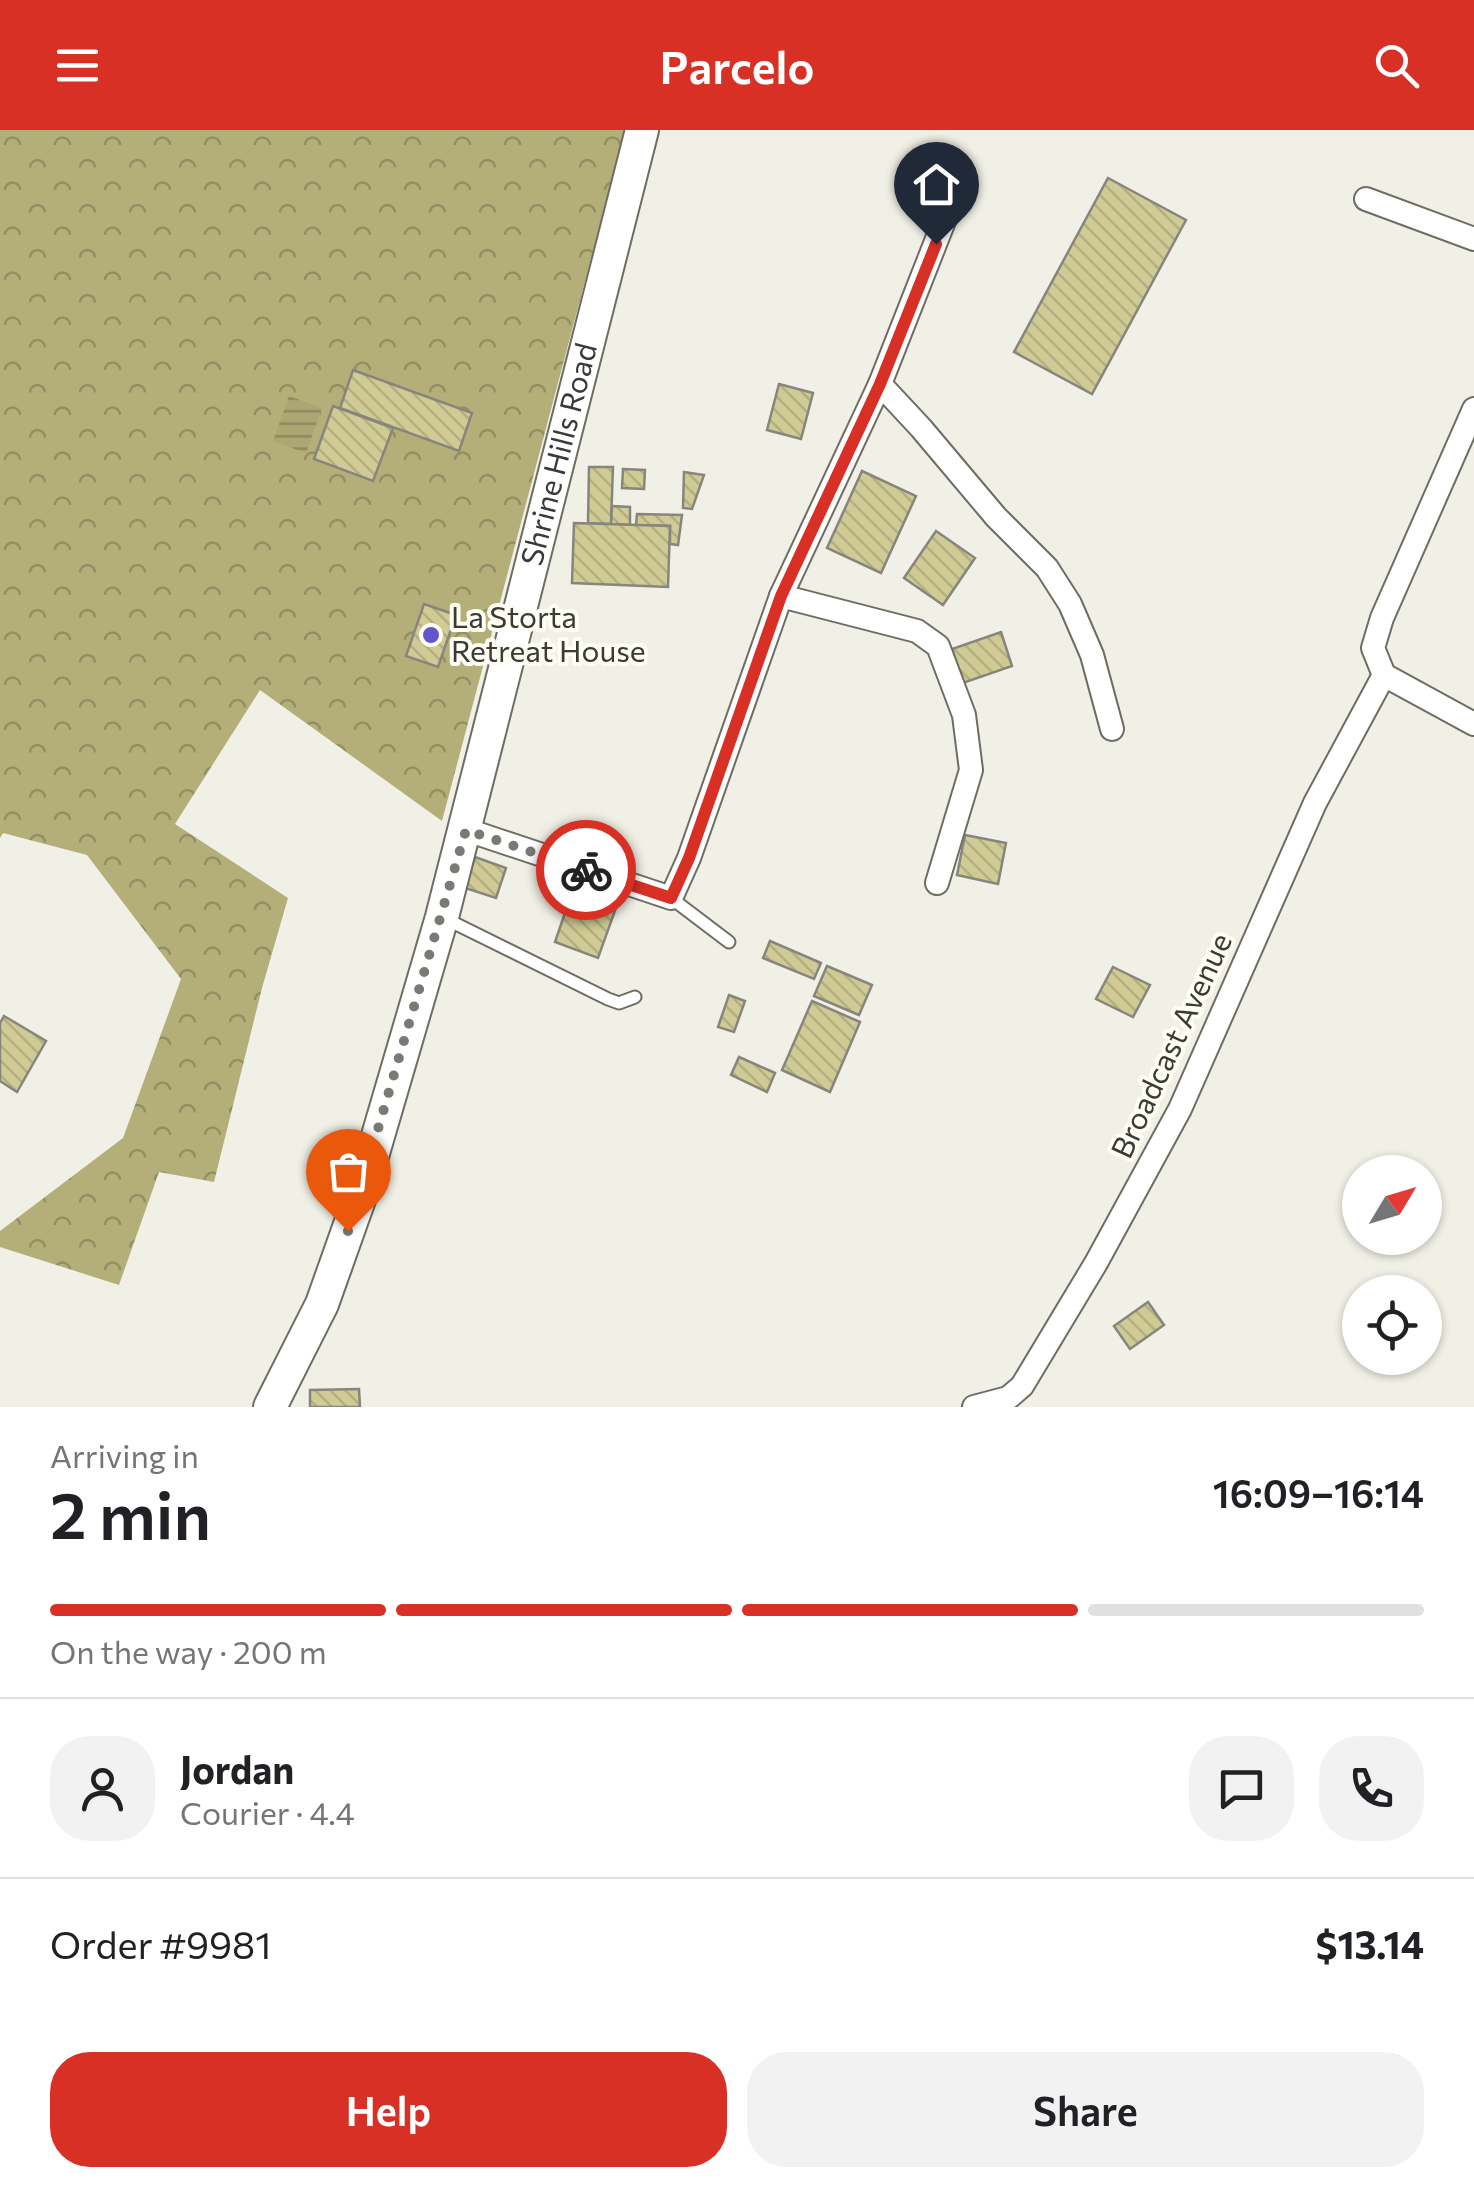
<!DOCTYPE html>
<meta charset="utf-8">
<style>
body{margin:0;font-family:Commissioner,sans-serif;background:#f2f2f2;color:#202124;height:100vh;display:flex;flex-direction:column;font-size:38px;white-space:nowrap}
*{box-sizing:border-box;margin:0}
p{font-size:32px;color:#757577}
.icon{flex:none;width:55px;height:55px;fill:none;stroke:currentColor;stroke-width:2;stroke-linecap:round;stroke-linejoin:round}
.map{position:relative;height:1277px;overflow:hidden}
.drawer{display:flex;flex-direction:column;background:#fff;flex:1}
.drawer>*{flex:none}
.needle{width:65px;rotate:52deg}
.buttons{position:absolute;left:1342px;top:1025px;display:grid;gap:20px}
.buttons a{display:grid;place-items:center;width:100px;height:100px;border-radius:50%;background:#fff;box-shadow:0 2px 8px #0004;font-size:50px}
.pin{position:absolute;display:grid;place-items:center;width:85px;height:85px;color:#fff;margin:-102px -42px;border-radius:50% 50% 50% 0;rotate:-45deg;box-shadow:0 0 10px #0007}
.pin .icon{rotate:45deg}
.courier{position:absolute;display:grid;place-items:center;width:100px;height:100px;margin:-50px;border:8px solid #d93025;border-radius:50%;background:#fff;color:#222;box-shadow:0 2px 12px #0007}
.summary em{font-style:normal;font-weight:600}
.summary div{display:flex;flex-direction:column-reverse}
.summary{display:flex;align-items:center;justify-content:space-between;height:170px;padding:0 50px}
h1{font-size:65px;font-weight:600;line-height:75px}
.bar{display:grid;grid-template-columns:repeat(4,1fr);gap:15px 10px;align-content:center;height:120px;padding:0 50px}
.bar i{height:12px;border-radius:8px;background:#e0e0e0}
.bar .selected{background:#d93025}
.bar p{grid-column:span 4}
.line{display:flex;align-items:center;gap:25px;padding:0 50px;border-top:2px solid #e0e0e0}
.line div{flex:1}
.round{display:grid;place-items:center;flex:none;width:105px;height:105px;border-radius:40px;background:#f2f2f2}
.button{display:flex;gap:20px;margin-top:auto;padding:20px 50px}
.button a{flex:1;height:115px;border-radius:40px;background:#d93025;color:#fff;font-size:40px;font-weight:600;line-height:115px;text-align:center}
.button a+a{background:#f2f2f2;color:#202124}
header{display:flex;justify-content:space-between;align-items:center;height:130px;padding:0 50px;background:#d93025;color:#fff;font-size:45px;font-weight:600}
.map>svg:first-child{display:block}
.forest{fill:url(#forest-crowns)}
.water{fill:url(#water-rules)}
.building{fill:url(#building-back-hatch);stroke:#87867d;stroke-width:2.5}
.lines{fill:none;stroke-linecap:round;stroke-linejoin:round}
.lane-casing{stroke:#6d6d64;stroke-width:15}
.street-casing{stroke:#6d6d64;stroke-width:26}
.secondary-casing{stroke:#6d6d64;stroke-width:36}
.lane{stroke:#fff;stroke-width:11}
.street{stroke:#fff;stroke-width:22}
.secondary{stroke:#fff;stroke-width:32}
.done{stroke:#7a7a74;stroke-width:10;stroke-dasharray:0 18}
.route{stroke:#d93025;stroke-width:12}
.poi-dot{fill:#6256ce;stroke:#fffef4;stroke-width:4}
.labels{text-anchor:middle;stroke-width:8;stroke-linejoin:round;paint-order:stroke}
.street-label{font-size:30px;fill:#3a3a36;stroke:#fffef4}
.poi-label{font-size:30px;fill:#3a3a36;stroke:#fffef4;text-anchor:start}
</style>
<header><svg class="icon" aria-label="menu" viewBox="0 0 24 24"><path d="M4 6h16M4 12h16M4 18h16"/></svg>Parcelo<svg class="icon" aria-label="search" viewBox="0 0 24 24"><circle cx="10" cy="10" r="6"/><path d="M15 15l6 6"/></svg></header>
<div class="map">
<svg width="1474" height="1277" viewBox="0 0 1474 1277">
<defs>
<pattern id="forest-crowns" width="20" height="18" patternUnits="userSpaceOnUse" patternTransform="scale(2.5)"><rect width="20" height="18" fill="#b4af79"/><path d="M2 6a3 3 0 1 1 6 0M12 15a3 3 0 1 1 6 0" fill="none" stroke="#938f64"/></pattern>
<pattern id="water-rules" width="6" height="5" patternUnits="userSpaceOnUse" patternTransform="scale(2.5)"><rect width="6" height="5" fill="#aca772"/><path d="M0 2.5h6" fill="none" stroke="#8d895e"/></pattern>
<pattern id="building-back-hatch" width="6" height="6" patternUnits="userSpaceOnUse" patternTransform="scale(2.5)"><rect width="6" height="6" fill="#d0cb94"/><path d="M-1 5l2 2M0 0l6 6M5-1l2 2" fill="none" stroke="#b3af80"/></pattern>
</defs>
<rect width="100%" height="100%" fill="#f1f0e6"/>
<polygon class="forest" points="0,0 625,0 442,691 260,560 175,694 288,768 262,858 214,1052 159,1042 119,1155 0,1117 0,1101 123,1008 181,849 87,725 3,703 0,708"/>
<polygon class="water" points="289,266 322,278 306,323 273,311"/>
<g class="building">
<polygon points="1108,48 1186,90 1092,264 1014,222"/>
<polygon points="353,240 472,283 459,321 340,278"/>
<polygon points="779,254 813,263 801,309 767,300"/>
<polygon points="333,276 393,298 373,351 314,329"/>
<polygon points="589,337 613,337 611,394 588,393"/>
<polygon points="623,339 645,340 644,359 622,358"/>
<polygon points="862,341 916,366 881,443 827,418"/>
<polygon points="684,342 704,345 692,379 683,378"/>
<polygon points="612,376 630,377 630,395 611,394"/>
<polygon points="637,384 682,385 678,415 670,414 670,396 636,395"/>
<polygon points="574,393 670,396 668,457 572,453"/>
<polygon points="936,401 975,428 943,475 904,448"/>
<polygon points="424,474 456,485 438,537 406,526"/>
<polygon points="1001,502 1012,536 963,553 952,519"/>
<polygon points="965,705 1006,713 998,754 957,745"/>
<polygon points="475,727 506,738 496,768 465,758"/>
<polygon points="573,759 617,775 598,828 555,812"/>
<polygon points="770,811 821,833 814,849 763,828"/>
<polygon points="827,836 872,855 859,885 814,866"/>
<polygon points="1113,837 1150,855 1133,887 1096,869"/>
<polygon points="729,865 745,871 734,902 718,897"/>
<polygon points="812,871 860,892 830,962 782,940"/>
<polygon points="4,886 46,911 17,962 0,951 0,893"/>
<polygon points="739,927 775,943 767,962 731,945"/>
<polygon points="1148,1172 1164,1195 1130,1219 1114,1196"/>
<polygon points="359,1259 360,1277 310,1277 310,1260"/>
</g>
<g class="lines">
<defs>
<g id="lane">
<polyline points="671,768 729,812"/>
<polyline points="446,789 608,869 619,873 635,867"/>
</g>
<g id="street">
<polyline points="1366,69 1474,109"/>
<polyline points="880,254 921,298 996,387 1047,438 1070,474 1092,525 1112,599"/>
<polyline points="1474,279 1382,488 1373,518 1384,545 1474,594"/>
<polyline points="781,466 917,501 938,516 964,585 971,640 937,753"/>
<polyline points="467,700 671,768 689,728 781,466 880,254 961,48"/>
<polyline points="974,1277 1008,1268 1022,1256 1096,1133 1180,979 1315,673 1384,545"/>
</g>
<g id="secondary">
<path id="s1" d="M 270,1277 L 322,1174 L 361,1064 L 442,787 L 642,0"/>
</g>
</defs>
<use href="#lane" class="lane-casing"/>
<use href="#street" class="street-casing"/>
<use href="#secondary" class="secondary-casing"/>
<use href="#lane" class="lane"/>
<use href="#street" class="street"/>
<use href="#secondary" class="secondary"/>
</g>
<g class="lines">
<polyline class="done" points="348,1101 466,700 586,740"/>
<polyline class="route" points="586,740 671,768 689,728 781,466 880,254 936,114"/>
</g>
<circle class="poi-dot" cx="431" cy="505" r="10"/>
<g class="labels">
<g class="street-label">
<text dy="10" stroke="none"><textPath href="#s1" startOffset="998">Shrine Hills Road</textPath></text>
<text transform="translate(1172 916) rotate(-65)" y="10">Broadcast Avenue</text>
</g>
<g class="poi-label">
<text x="451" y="498">La Storta<tspan x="451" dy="34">Retreat House</tspan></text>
</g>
</g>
</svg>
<div class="buttons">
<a><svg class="needle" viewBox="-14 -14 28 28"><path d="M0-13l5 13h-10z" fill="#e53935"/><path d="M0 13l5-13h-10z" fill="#757577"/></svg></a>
<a><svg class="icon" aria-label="locate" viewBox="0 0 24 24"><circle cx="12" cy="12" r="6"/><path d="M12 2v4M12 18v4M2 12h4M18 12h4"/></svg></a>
</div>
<div class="pin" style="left:348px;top:1101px;background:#ea580c"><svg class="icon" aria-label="bag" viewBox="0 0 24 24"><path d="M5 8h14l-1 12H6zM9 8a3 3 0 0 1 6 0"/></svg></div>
<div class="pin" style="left:936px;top:114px;background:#1f2937"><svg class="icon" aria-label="home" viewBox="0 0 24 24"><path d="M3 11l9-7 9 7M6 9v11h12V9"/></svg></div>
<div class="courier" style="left:586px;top:740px"><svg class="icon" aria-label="bike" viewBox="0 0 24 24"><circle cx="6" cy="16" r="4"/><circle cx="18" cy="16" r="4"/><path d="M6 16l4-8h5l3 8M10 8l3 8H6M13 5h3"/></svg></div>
</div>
<section class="drawer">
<div class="summary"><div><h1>2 min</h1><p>Arriving in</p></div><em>16:09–16:14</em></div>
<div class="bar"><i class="selected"></i><i class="selected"></i><i class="selected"></i><i></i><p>On the way · 200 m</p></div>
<div class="line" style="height:180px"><a class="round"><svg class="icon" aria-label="person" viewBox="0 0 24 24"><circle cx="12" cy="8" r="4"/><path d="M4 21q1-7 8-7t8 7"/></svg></a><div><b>Jordan</b><p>Courier · 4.4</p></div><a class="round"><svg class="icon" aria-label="chat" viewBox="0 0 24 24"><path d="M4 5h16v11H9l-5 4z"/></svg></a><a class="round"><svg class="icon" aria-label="phone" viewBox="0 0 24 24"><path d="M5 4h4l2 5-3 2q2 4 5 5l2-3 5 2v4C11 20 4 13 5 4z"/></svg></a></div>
<div class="line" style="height:130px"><div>Order #9981</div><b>$13.14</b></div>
<div class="button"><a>Help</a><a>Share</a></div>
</section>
